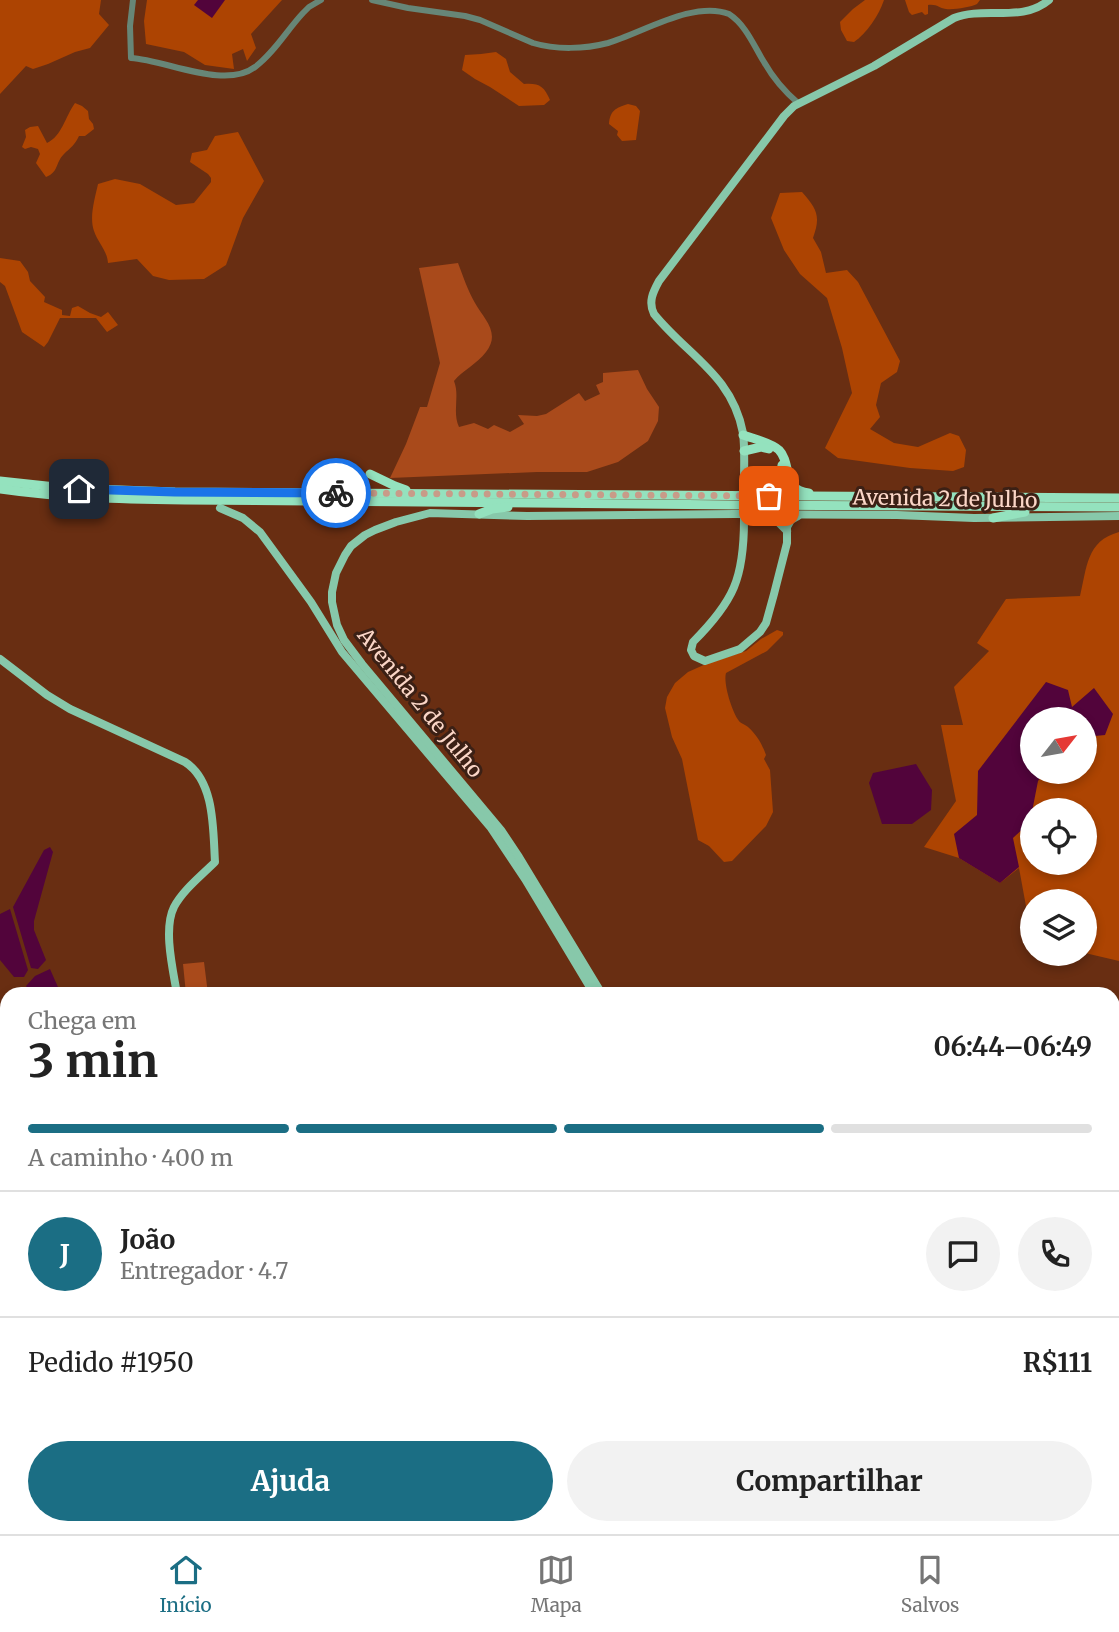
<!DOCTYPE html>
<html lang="pt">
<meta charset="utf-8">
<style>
body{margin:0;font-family:Merriweather,serif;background:#f2f2f2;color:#222;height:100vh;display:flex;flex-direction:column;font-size:26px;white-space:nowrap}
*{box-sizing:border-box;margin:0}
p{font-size:23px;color:#767676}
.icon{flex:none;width:38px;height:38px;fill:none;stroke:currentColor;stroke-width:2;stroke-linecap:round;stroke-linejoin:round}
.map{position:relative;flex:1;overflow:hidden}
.side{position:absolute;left:0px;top:987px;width:1120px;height:548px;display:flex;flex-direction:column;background:#fff;border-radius:21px 21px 0 0;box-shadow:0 4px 10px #0003}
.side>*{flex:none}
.needle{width:46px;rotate:59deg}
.controls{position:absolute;left:1020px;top:707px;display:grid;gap:14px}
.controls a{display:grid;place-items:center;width:77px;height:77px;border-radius:50%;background:#fff;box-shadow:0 4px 10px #0003;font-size:35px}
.pin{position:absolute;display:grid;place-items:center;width:60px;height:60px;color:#fff;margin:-30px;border-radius:14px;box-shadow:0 4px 10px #0006}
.courier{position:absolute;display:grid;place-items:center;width:70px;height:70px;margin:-35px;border:5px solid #1a73e8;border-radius:50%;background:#fff;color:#222;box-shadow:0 2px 9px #0007}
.summary em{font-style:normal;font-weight:700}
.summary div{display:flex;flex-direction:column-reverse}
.summary{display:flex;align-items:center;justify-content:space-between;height:119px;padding:0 28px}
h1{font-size:46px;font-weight:700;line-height:52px}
.bar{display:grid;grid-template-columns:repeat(4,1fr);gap:10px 7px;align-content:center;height:84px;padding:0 28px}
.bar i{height:9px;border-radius:5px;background:#e0e0e0}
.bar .selected{background:#1b6e84}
.bar p{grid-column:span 4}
.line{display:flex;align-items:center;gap:18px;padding:0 28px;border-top:2px solid #e0e0e0}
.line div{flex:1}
.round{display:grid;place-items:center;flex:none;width:74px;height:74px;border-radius:37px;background:#f2f2f2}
.cta{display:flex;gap:14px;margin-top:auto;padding:14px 28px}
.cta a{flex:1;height:80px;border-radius:42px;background:#1b6e84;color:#fff;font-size:28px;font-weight:700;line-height:80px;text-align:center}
.cta a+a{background:#f2f2f2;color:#222}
.tabs{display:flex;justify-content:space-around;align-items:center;height:98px;border-top:2px solid #e0e0e0;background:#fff;font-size:19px;color:#767676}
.tabs a{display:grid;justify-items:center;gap:4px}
.tabs .selected{color:#1b6e84}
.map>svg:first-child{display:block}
.green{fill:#a94a1b}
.forest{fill:#ad4402;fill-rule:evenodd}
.water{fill:#52043b}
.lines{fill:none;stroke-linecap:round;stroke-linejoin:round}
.river{stroke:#52043b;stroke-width:8}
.minor{stroke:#678677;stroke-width:6}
.major{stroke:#87c8aa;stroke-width:8}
.highway{stroke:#94e2be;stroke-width:9}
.major-bridge{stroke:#87c8aa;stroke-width:8}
.done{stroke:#c89b88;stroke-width:7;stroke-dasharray:0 12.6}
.route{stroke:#1a73e8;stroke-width:9}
.labels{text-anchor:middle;stroke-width:6;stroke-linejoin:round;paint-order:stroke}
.street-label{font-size:21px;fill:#fbd6c7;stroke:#3b2015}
</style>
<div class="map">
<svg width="1119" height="1534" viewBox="0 0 1119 1534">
<rect width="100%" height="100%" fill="#692e12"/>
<g class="green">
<path d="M 458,263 C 463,276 468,291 475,303 C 484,319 501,333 486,352 C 477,364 463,370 454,381 C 460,396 452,412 459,427 L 474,423 L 488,429 L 494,425 L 510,432 L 524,424 L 518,415 L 537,416 L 546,414 L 579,393 L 585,401 L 600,394 L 596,385 L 603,382 L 603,373 L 638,370 L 647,389 L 659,407 L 658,421 L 648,441 L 618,462 L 587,472 L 537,472 L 390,478 L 406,444 L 420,407 L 427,407 L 440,363 L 419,268 Z"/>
<polygon points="204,962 208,994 186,994 183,964"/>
</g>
<g class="forest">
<polygon points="0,0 101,0 99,14 109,25 90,48 75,52 48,64 33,69 26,66 0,94"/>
<polygon points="147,0 282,0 251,34 256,48 247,61 243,49 232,54 234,69 205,65 184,52 146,44 144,21"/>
<path d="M 865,0 L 884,0 C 879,15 867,33 854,42 L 847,41 L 841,30 L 840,22 L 853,9 Z"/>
<path d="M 905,0 L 980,0 L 977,4 C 971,7 954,10 946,9 C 938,8 938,4 928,5 L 928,14 L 925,15 L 922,12 L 912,15 L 909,12 Z"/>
<path d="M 496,52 L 506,59 L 510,72 L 524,84 C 539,83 544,86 550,100 L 544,105 L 519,106 L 490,87 L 475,79 L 462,70 L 465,55 L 481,54 Z"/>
<path d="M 75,103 L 82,106 L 88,111 L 89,119 L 93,124 L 94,129 L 85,136 L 79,136 C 75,145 70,148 64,154 C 55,163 59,172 46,177 L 36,163 L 40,154 L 38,149 L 31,147 L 25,149 L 22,147 L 26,137 L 25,130 L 30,127 L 38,126 L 47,143 C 62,136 65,117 75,103 Z"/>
<path d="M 628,104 L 636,106 L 640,111 L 636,140 L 622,141 L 617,135 L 618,131 L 609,124 C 610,111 615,108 628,104 Z"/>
<path d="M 238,132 L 264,181 L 243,218 L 226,265 L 204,279 L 169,280 L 153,276 L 137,259 L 108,263 C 107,250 98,243 94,231 C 89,217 95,198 98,184 L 115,179 L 140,184 L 176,205 L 194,203 L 211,182 L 211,178 L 208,174 L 190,162 L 192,153 L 207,150 L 215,136 Z"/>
<path d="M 802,192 C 817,209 821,216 813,238 L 821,252 L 826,273 L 847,270 L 858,282 L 900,361 L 897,372 L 881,383 L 876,405 L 880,417 L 870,429 L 894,443 L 918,447 L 950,433 L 959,436 L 966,450 L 964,467 L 953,471 L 910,468 L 838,458 L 825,448 L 852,393 L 842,348 L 827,298 L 800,274 L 784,250 L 771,218 L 780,193 Z"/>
<polygon points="0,258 20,261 28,272 30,281 45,297 44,302 62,310 62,315 70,316 72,308 78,306 90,313 101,317 108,312 118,325 107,332 96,318 60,318 48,342 44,347 22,332 5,286 0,282"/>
<path d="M 1119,532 L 1119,961 L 1085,953 L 1085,901 L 1032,901 L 1032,939 L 1019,868 L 1000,883 L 959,858 L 924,847 L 956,801 L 941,725 L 963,725 L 954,687 L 989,651 L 977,643 L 1006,599 L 1080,596 C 1087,568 1086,541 1119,532 ZM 1032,719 L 1085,719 L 1085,772 L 1032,772 ZM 1032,810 L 1085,810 L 1085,863 L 1032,863 Z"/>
<path d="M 777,630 L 783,632 L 783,635 L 767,651 L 726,673 C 723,683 732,712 739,721 C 740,723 746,725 748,727 C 757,735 762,744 766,755 L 764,759 L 770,770 L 773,812 L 766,826 L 732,861 L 724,862 L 709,846 L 698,840 L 682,759 L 672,737 L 665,708 L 667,697 L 675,683 L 688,672 L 706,664 L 746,651 L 761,639 Z"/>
<polygon points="24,1528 69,1528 72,1534 0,1534 0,1533"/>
<polygon points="359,1528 429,1528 426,1534 358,1534"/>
</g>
<g class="water">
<polygon points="198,0 225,0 212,18 194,5"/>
<polygon points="1046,682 1068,690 1072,707 1094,688 1113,714 1105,735 1085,737 1085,719 1032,719 1032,772 1045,772 1038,781 1030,822 1013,838 1019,867 1000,883 959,858 954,834 977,815 978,771"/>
<polygon points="916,764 932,790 931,810 912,824 882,824 869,783 873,773"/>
<polygon points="50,847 53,852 34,921 34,930 46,960 38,969 31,968 13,907 44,850"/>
<polygon points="10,909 28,970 24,977 14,977 0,960 0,914"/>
<polygon points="50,969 61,994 32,994 26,986 35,976"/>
<rect x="0" y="1250" width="7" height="49"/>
<polygon points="1113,1250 1119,1254 1119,1429 1113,1430"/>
</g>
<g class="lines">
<polyline class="river" points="553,1534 562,1528"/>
<g class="minor">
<path d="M 133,0 L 130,26 L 131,58 C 166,60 225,90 255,67 C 274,53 287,30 303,13 L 309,7 L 321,0"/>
<path d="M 372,0 L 408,8 L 465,16 L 480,20 L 533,43 C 556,50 585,49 608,43 C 642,33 694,0 729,14 C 746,25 754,46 764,62 C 773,78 784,91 798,103"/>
</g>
<g class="major">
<path d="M 744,482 C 744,466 745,449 743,433 C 732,375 688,356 654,314 C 648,302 653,292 659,281 L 784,116 L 794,106 L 874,66 L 954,18 C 984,6 1022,23 1049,0"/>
<polyline points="220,508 243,518 260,532 311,602 342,652 491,828 525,879 594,994"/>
<polyline points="767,516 777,521 787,531"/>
<path d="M 744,520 C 744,578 734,601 693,642 L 691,650 L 694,656 L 705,661 L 740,649 L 760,632 L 766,623 L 774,594 L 787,543 L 787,527 L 791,520 L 798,516"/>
<path d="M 0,659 L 47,695 L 70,709 L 185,762 C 215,781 213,830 215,862 C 201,876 183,890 174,907 C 163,929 173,970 177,994"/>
<polyline points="602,994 519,857 501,830 362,664 344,640 337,625 332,602 332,592 336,573 345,555 351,546 365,535 375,530 396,522 430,513 527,516 735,514 897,515 974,518 1119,516"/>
<polyline points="0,1505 7,1503"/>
<polyline points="739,1528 745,1534"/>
<polyline points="397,1534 398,1528"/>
<polyline points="404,1534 404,1528"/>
<polyline points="609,1534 617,1528"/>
<polyline points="620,1534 627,1528"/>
</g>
<g class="highway">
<path d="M 743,435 C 754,439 770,442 779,450 C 792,463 782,491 809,493"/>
<polyline points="744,451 761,447 769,449"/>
<polyline points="370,474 395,486 406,490"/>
<polyline points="0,481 65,488 175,492 1119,498"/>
<path d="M 0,489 C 61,498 123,499 185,500 C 264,501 343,501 421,502 C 654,504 886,507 1119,507"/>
<path d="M 756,493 C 772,489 781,481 782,465"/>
<polyline points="479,514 492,509 508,507"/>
<polyline points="993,518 1025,512"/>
</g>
<polyline class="major-bridge" points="744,482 744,520"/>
</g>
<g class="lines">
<polyline class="done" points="336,493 769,496"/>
<polyline class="route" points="79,489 175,492 336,493"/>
</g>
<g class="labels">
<g class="street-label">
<text transform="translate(945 499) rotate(1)" y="7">Avenida 2 de Julho</text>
<text transform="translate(420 703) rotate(51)" y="7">Avenida 2 de Julho</text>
</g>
</g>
</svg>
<div class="controls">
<a><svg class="needle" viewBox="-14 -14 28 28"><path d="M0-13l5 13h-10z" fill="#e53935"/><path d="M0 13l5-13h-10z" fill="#767676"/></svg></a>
<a><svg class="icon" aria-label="locate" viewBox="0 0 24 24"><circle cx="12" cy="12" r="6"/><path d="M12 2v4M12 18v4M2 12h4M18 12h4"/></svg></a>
<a><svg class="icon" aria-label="layers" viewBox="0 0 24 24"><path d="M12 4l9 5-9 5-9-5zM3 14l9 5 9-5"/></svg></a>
</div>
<div class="pin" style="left:769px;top:496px;background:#ea580c"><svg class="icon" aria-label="bag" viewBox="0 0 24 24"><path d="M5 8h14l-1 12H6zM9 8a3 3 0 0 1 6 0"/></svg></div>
<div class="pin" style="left:79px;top:489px;background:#1f2937"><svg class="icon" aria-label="home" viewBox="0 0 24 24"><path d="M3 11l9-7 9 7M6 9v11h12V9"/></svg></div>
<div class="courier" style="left:336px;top:493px"><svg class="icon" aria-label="bike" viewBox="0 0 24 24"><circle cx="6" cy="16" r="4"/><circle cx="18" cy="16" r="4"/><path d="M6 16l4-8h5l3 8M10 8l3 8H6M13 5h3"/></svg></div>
<section class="side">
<div class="summary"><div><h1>3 min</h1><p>Chega em</p></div><em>06:44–06:49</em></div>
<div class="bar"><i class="selected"></i><i class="selected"></i><i class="selected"></i><i></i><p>A caminho · 400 m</p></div>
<div class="line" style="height:126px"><b class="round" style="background:#1b6e84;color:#fff">J</b><div><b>João</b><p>Entregador · 4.7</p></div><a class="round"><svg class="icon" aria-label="chat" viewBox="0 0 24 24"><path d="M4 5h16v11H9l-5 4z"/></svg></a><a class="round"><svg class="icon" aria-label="phone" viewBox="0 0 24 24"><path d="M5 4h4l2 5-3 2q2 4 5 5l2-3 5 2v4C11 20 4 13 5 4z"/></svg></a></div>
<div class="line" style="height:91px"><div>Pedido #1950</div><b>R$111</b></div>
<div class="cta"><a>Ajuda</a><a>Compartilhar</a></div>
</section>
</div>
<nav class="tabs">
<a class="selected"><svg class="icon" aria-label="home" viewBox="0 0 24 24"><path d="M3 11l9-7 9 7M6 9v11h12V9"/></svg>Início</a>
<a><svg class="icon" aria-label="map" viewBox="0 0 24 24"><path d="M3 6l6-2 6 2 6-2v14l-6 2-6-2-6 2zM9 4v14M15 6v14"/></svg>Mapa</a>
<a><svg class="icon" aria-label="saved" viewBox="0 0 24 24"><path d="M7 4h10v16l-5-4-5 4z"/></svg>Salvos</a>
</nav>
